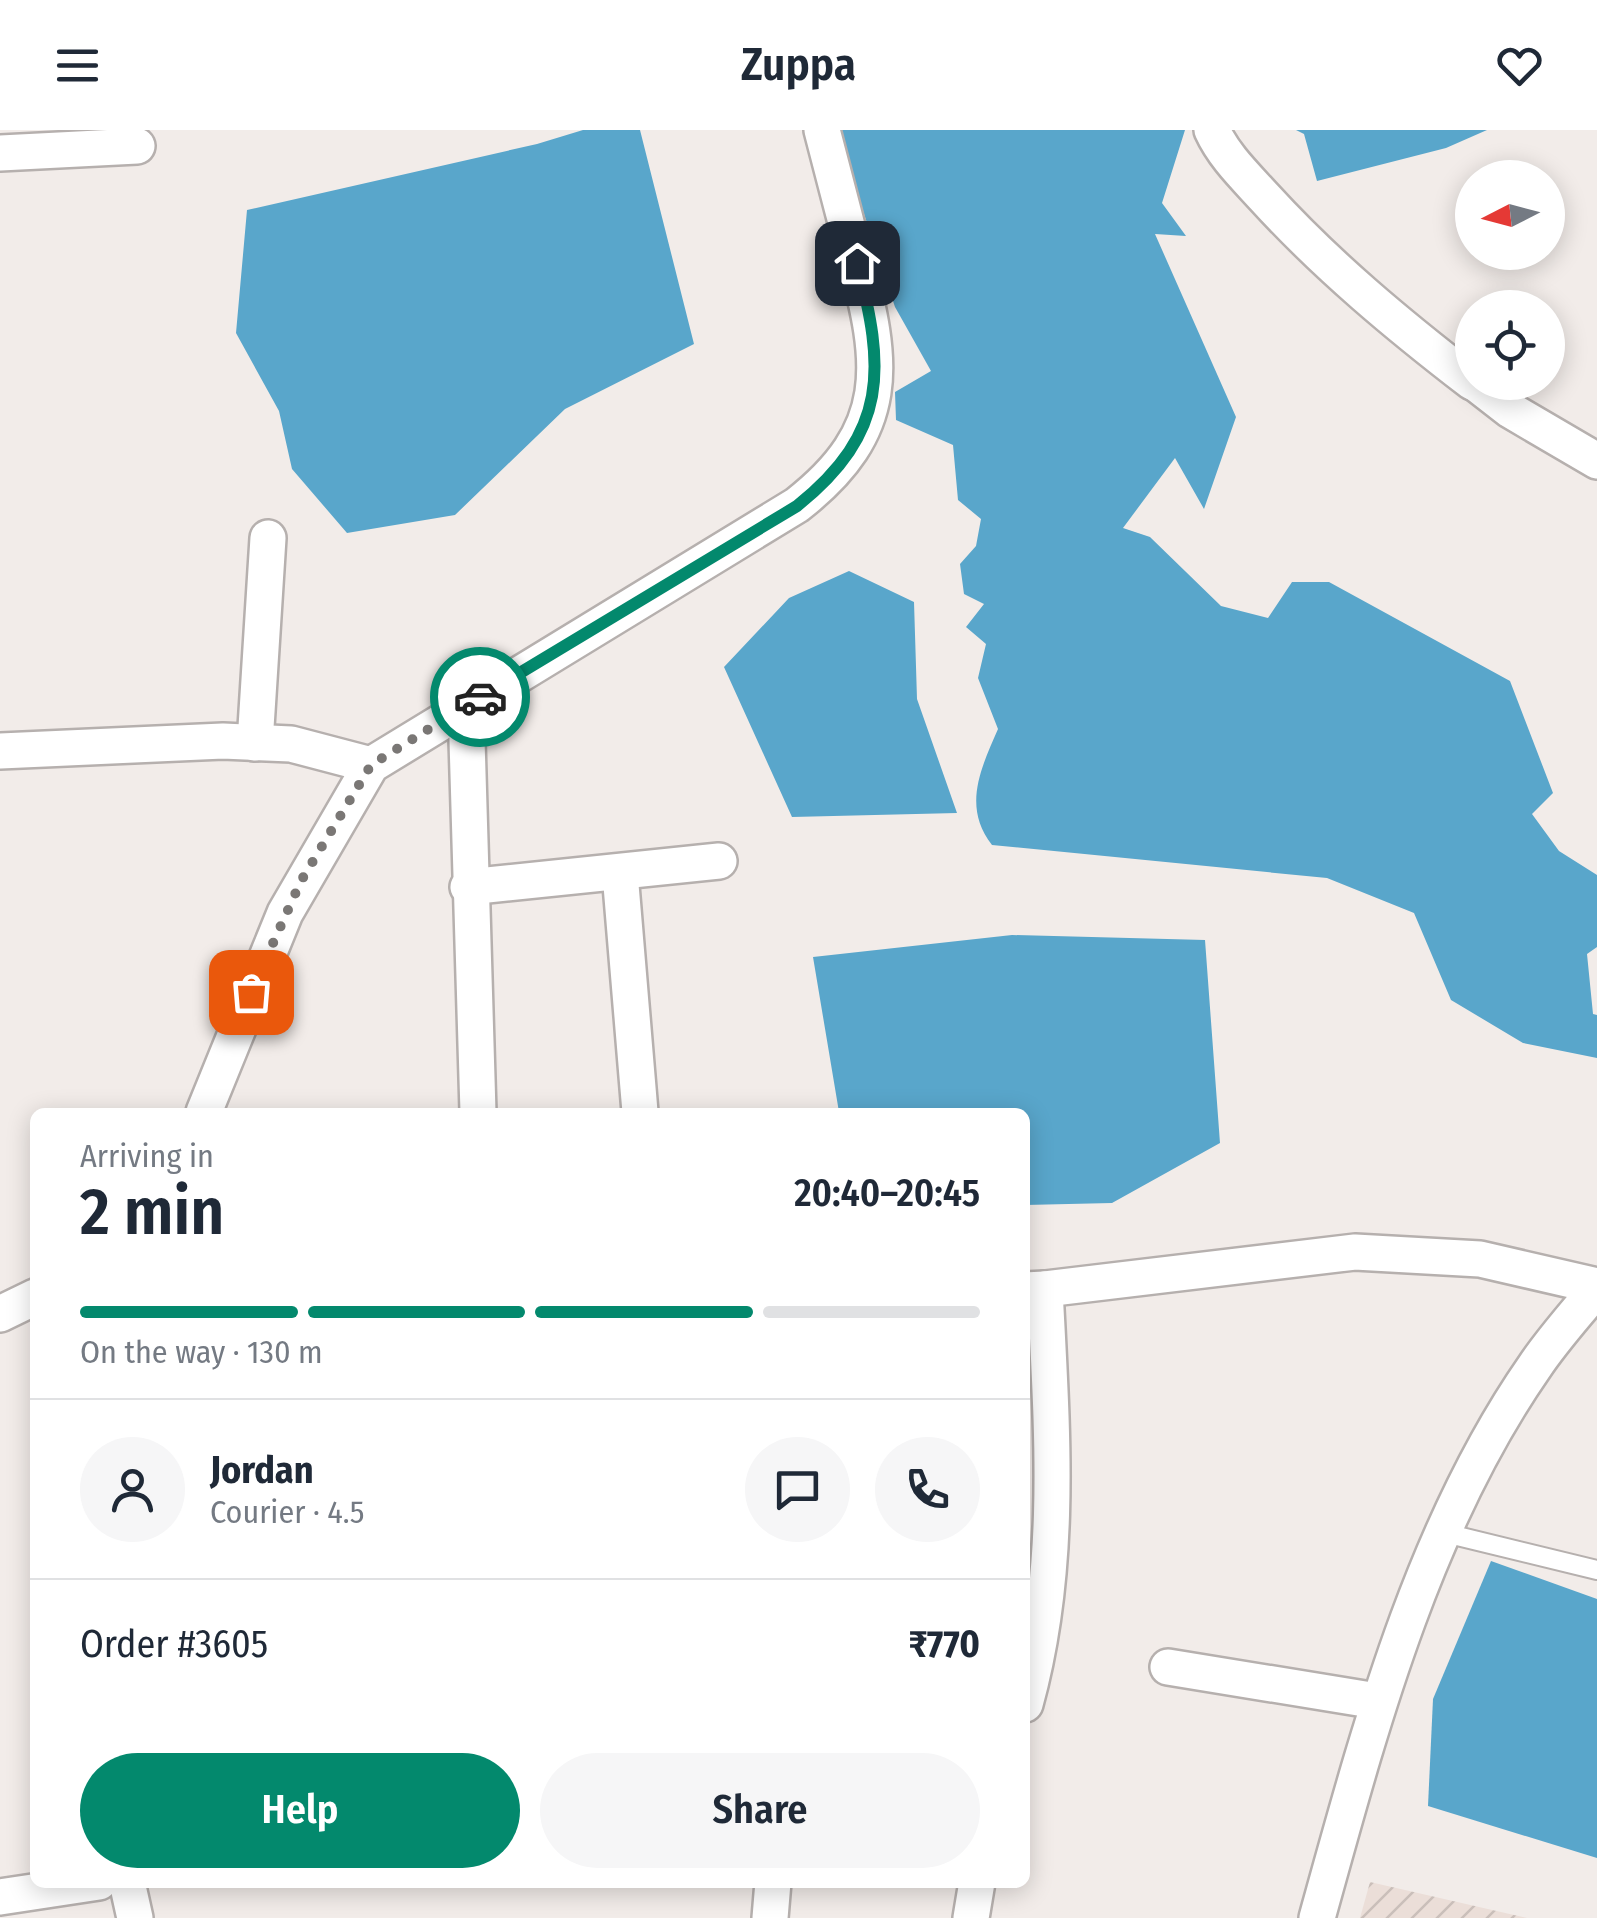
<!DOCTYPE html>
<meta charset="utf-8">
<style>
body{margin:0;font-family:"Fira Sans Condensed",sans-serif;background:#f6f6f7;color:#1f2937;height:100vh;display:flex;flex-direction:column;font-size:38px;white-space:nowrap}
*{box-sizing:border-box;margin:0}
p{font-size:32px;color:#747a83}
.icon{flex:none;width:55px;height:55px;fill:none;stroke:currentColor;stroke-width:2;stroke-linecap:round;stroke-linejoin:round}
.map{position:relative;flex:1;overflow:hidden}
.drawer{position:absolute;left:30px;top:978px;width:1000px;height:780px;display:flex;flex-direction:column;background:#fff;border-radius:15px;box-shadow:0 5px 25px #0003}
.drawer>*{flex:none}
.needle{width:65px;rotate:264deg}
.fabs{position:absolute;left:1455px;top:30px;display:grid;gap:20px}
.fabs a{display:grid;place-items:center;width:110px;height:110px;border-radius:50%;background:#fff;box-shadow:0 5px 25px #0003;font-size:50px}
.pin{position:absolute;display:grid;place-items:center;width:85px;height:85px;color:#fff;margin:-42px;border-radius:20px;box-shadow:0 5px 15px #0006}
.courier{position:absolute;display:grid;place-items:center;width:100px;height:100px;margin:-50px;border:8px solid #03896d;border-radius:50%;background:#fff;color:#222;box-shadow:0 2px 12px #0007}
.head em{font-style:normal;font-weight:600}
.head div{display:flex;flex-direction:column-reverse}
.head{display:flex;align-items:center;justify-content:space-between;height:170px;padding:0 50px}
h1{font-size:65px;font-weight:600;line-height:75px}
.bar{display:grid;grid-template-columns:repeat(4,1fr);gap:15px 10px;align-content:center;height:120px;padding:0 50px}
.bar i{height:12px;border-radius:8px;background:#e0e1e3}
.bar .on{background:#03896d}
.bar p{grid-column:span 4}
.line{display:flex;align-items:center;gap:25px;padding:0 50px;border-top:2px solid #e0e1e3}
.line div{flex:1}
.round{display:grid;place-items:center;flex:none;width:105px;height:105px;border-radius:52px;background:#f6f6f7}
.action{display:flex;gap:20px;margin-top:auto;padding:20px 50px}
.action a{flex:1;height:115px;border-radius:60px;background:#03896d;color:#fff;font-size:40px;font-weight:600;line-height:115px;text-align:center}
.action a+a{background:#f6f6f7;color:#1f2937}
header{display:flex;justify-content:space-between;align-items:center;height:130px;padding:0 50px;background:#fff;font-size:45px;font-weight:600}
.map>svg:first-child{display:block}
.industrial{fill:url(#industrial-furrows)}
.water{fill:#59a6cb}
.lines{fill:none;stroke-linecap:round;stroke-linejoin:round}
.lane-casing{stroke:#b6b0ae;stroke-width:22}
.street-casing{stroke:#b6b0ae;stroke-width:40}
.lane{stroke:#fff;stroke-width:18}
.street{stroke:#fff;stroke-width:35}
.done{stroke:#7a7775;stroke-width:10;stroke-dasharray:0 18}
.route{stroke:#03896d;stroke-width:12}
</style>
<header><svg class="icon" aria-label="menu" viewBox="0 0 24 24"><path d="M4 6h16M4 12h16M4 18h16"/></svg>Zuppa<svg class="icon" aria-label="heart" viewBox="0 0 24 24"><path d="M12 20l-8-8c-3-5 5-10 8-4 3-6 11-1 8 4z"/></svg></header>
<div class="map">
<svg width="1597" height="1788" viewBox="0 0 1597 1788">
<defs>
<pattern id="industrial-furrows" width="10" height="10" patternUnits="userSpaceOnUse" patternTransform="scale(2.5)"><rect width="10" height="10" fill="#ebded8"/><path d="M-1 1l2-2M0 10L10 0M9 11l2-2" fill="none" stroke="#cabfba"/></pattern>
</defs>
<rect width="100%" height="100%" fill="#f2ece9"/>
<polygon class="industrial" points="1370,1752 1527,1788 1360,1788"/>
<g class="water">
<polygon points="583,0 640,0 694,214 565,279 455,385 347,403 292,339 279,281 236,203 247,80 537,14"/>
<path d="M 836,0 L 1185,0 L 1162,73 L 1186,106 L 1155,104 L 1236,287 L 1204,379 L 1175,328 L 1123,398 L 1150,407 L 1221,476 L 1268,488 L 1292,452 L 1329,452 L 1510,551 L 1553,663 L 1532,684 L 1559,721 L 1597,745 L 1597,817 L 1587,824 L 1593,884 L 1597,885 L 1597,928 L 1523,913 L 1451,870 L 1414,783 L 1327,748 L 992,715 C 962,677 981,638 998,599 L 978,548 L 986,514 L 966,497 L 984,474 L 964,464 L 960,434 L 976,416 L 981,389 L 958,370 L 953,315 L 896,290 L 895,262 L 931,241 L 895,177 Z"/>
<polygon points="1296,0 1487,0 1446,18 1317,51 1304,4"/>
<polygon points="849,441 914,472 917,569 957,683 792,687 724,537 789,468"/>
<polygon points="1012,805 1205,810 1220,1013 1112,1073 1025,1075 1025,982 839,982 813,827"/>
<polygon points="1491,1431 1597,1469 1597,1728 1428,1676 1433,1569"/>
</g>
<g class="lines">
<defs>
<polyline id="lane" points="1445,1403 1597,1440"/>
<g id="street">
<path d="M 1212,0 C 1224,26 1244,45 1264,67 C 1327,136 1398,195 1472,252"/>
<polyline points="0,23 137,16"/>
<polyline points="1474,252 1510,280 1597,331"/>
<polyline points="466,576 478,982"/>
<polyline points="255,613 268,408"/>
<polyline points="0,621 223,611 291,614 371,635"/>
<polyline points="620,743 640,982"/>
<polyline points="468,757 719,731"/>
<path d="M 204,982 L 285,783 L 371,635 L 797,375 C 893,300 884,234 855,127 C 844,85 833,42 822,0"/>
<polyline points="1045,1159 1355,1122 1480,1129 1597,1156"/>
<path d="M 1025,1160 L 1045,1159 C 1052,1300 1063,1437 1025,1574"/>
<polyline points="0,1184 35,1167"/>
<polyline points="1168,1537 1377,1571"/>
<polyline points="127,1752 135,1788"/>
<polyline points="0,1767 99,1752"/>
<polyline points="770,1788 773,1752"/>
<polyline points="971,1788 977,1752"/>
<path d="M 1317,1788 C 1369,1601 1422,1398 1535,1236 C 1553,1209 1576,1184 1597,1158"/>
</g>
</defs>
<use href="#lane" class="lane-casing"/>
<use href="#street" class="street-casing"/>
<use href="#lane" class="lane"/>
<use href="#street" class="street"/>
</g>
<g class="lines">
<polyline class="done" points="251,862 301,751 371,635 480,567"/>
<path class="route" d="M 480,567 L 797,376 C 889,302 885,238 857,133"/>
</g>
</svg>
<div class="fabs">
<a><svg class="needle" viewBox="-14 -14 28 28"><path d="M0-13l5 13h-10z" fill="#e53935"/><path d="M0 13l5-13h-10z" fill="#747a83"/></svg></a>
<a><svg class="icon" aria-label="locate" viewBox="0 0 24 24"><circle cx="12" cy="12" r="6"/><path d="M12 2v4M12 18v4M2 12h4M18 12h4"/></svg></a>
</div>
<div class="pin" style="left:251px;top:862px;background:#ea580c"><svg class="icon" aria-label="bag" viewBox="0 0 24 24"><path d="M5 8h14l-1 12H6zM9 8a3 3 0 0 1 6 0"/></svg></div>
<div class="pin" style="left:857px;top:133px;background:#1f2937"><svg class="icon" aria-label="home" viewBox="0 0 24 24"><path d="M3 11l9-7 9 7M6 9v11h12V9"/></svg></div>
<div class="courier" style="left:480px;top:567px"><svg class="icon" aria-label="car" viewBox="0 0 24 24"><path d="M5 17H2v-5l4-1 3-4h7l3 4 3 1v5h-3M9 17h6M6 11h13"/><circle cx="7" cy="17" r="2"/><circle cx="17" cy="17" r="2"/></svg></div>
<section class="drawer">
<div class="head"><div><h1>2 min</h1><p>Arriving in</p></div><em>20:40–20:45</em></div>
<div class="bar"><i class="on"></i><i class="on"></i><i class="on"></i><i></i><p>On the way · 130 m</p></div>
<div class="line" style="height:180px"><a class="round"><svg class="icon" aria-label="person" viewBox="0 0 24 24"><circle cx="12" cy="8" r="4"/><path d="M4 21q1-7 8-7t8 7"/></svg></a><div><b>Jordan</b><p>Courier · 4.5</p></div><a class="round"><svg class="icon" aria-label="chat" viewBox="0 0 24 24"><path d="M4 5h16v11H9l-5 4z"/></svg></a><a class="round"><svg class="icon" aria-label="phone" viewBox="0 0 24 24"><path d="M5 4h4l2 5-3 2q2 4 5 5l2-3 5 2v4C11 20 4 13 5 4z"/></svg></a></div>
<div class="line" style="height:130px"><div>Order #3605</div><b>₹770</b></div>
<div class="action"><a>Help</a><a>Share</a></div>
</section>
</div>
